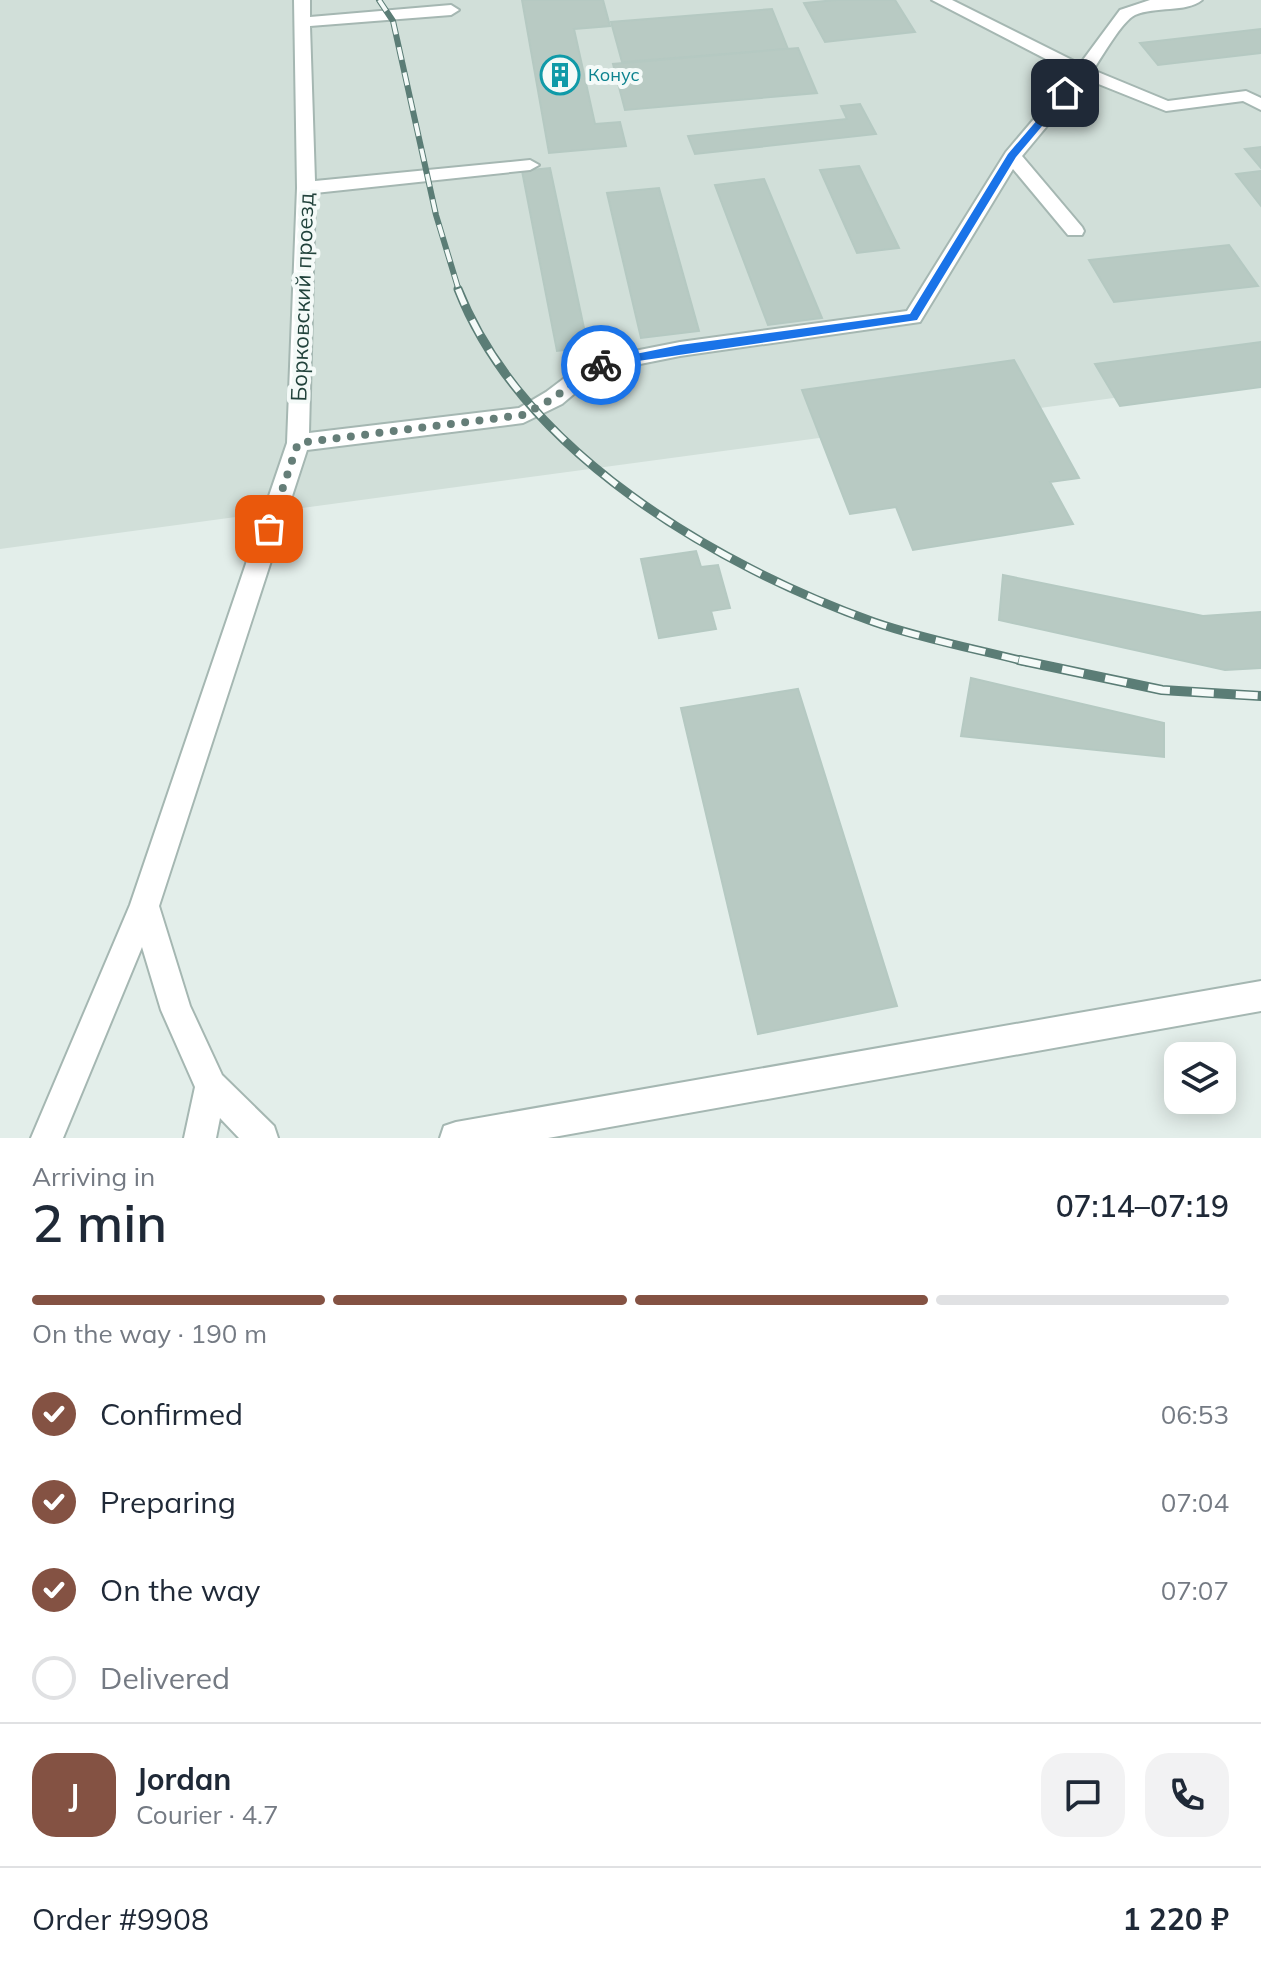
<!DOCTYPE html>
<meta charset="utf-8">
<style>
body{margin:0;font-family:Mulish,sans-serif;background:#f2f2f3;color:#1f2937;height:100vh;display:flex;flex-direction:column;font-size:30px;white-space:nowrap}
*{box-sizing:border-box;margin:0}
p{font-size:26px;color:#747a83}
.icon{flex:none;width:44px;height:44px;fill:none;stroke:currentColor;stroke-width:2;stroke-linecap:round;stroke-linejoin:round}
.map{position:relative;height:1138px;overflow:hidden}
.drawer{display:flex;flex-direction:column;background:#fff;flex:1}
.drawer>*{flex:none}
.tools{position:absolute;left:1164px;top:1042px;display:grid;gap:16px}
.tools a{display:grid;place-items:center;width:72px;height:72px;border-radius:16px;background:#fff;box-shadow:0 4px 20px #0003;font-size:40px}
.pin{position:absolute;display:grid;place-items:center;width:68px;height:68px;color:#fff;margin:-34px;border-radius:16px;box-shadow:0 4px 12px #0006}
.courier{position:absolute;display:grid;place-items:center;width:80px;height:80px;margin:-40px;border:6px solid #1a73e8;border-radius:50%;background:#fff;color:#222;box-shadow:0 2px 10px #0007}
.headline em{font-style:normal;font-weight:600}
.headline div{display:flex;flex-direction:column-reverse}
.headline{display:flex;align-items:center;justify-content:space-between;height:136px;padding:0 32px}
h1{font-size:52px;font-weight:600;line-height:60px}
.bar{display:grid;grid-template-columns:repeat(4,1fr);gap:12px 8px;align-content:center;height:96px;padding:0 32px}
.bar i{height:10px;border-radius:6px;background:#e0e1e3}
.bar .selected{background:#845243}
.bar p{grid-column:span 4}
.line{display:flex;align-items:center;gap:20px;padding:0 32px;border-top:2px solid #e0e1e3}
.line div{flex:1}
.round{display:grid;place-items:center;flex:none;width:84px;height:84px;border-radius:24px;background:#f2f2f3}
ol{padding:0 32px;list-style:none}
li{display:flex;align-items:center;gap:24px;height:88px}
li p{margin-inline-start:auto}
li .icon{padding:8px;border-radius:50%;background:#845243;color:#fff;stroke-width:4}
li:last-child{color:#747a83}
li i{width:44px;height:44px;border:4px solid #e0e1e3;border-radius:50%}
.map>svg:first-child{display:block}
.built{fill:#d1dfd9}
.building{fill:#b8cac3;stroke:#b5c9c2;stroke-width:2}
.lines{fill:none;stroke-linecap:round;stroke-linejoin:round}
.minor-casing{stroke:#a5b7b2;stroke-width:4}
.minor{fill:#fff;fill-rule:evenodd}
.rail-far2-casing{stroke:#5b7d76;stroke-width:6}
.rail-far1-casing{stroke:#5b7d76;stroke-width:9}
.rail-casing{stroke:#5b7d76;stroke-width:10}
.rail-far2{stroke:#f4faf8;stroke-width:4;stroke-dasharray:13;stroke-linecap:butt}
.rail-far1{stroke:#f4faf8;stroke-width:6;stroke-dasharray:17;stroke-linecap:butt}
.rail{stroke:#f4faf8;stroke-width:7;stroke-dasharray:22;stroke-linecap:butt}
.route{fill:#1a73e8}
.done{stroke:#657e78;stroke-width:8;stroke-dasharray:0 14.4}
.labels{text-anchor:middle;stroke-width:8;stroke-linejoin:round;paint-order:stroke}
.far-culture-label{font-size:18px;fill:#0d838f;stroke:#f4faf8;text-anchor:start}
.street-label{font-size:22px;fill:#21423b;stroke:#f4faf8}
</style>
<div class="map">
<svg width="1261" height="1138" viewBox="0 0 1261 1138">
<rect width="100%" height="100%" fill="#e3eeea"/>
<polygon class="built" points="0,0 1261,0 1261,378 0,549"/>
<g class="building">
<polygon points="522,0 603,0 610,26 574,29 595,124 620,122 626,146 549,153"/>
<polygon points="836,0 895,0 915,32 825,42 804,3"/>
<polygon points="772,9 788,49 622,62 611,22"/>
<polygon points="1261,29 1261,53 1158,65 1140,43"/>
<polygon points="798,48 817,93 625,110 613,64"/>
<polygon points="860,104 876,134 695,154 688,136 847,119 841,106"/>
<polygon points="1261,147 1261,168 1245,149"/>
<polygon points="859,166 899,248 857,253 820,170"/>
<polygon points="550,168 588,347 557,351 522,171"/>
<polygon points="1261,171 1261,206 1236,174"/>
<polygon points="764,179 822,318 768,325 715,185"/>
<polygon points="659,188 699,331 641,338 607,193"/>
<polygon points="1229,245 1258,286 1114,302 1089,260"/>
<polygon points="1261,342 1261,387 1120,406 1095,364"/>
<polygon points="1014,360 1079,478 1050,482 1073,524 913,550 896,507 850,514 802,390"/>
<polygon points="696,551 701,567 718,565 730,608 711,611 716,629 659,638 641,559"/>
<polygon points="1003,575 1203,616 1261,612 1261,668 1225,670 999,620"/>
<polygon points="971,678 1164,723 1164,757 961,736"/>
<polygon points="798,689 897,1006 758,1034 681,708"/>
</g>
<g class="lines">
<defs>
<g id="minor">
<path d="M 294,0 L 310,0 L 310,17 L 451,5 L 459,10 L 451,15 L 310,26 L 315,181 L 530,160 L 539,165 L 530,170 L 315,193 L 309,433 L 519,408 L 546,392 L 587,361 L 594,359 L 680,342 L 907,311 L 1006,152 L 1073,73 L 932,0 L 952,0 L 1080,64 L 1120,10 L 1150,0 L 1202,0 C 1186,13 1155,6 1135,15 C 1122,21 1102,57 1093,70 L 1168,101 L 1246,91 L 1261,98 L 1261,110 L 1243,101 L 1166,111 L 1086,79 L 1022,156 L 1082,227 L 1084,231 L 1082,235 L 1068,235 L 1013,169 L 920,322 L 680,356 L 600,372 L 562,404 L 523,423 L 307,450 L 159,906 L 190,1006 L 222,1075 L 274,1126 L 278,1138 L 239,1138 L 220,1118 L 216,1138 L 184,1138 L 195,1087 L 161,1010 L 142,947 L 63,1138 L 31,1138 L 130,905 L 287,443 L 297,188 Z"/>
<polygon points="1261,981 1261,1011 548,1138 440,1138 444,1126 456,1122"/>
</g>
</defs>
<use href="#minor" class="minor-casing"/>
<use href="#minor" class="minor"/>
<defs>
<polyline id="rail-far2" points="379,0 393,21 436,215 459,291"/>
<path id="rail-far1" d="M 458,289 C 522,452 717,566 874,622 C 923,639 976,649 1027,662"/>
<polyline id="rail" points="1019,660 1162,690 1261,696"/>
</defs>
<use href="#rail-far2" class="rail-far2-casing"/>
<use href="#rail-far1" class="rail-far1-casing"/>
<use href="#rail" class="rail-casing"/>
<use href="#rail-far2" class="rail-far2"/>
<use href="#rail-far1" class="rail-far1"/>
<use href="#rail" class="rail"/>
</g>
<polygon class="route" points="1062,91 1070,93 1016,157 917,320 597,367 597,362 601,361 680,345 910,314 1008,154"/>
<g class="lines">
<polyline class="done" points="269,529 298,443 523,415 554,398 594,366 601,365"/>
</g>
<defs>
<symbol id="building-ring" viewBox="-11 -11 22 22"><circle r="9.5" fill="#f4faf8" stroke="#0f9aa8" stroke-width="1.5"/><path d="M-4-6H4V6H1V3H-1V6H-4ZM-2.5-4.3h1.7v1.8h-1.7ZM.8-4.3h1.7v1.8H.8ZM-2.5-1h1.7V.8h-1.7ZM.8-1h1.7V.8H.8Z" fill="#0f9aa8"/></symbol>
</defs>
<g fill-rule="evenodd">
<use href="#building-ring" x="538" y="53" width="44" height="44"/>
</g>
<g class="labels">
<g class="far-culture-label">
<text x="588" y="81">Конус</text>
</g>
<g class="street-label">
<text transform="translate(302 297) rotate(-88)" y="8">Борковский проезд</text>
</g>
</g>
</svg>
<div class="tools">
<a><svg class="icon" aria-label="layers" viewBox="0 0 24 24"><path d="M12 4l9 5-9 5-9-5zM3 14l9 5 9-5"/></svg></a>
</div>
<div class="pin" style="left:269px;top:529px;background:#ea580c"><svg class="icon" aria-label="bag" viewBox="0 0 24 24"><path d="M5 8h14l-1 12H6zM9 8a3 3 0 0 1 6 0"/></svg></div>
<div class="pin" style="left:1065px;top:93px;background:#1f2937"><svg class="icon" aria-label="home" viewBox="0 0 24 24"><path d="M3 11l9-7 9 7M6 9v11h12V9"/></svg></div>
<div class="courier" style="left:601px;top:365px"><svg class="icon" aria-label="bike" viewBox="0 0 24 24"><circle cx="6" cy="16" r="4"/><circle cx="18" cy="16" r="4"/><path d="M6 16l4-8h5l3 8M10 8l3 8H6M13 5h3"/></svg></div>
</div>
<section class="drawer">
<div class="headline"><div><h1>2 min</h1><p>Arriving in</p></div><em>07:14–07:19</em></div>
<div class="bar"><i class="selected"></i><i class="selected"></i><i class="selected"></i><i></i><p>On the way · 190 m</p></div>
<ol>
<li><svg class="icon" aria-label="check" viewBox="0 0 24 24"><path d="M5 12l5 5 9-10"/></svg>Confirmed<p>06:53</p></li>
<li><svg class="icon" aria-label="check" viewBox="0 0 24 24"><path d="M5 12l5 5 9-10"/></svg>Preparing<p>07:04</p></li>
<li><svg class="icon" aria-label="check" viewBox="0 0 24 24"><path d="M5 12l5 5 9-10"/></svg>On the way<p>07:07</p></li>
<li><i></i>Delivered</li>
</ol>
<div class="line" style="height:144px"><b class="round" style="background:#845243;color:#fff">J</b><div><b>Jordan</b><p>Courier · 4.7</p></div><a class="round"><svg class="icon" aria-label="chat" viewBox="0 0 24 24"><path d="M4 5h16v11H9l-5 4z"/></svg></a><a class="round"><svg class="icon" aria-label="phone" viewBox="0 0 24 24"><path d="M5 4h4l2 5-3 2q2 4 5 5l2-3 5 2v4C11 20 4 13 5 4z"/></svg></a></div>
<div class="line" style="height:104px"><div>Order #9908</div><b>1 220 ₽</b></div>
</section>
